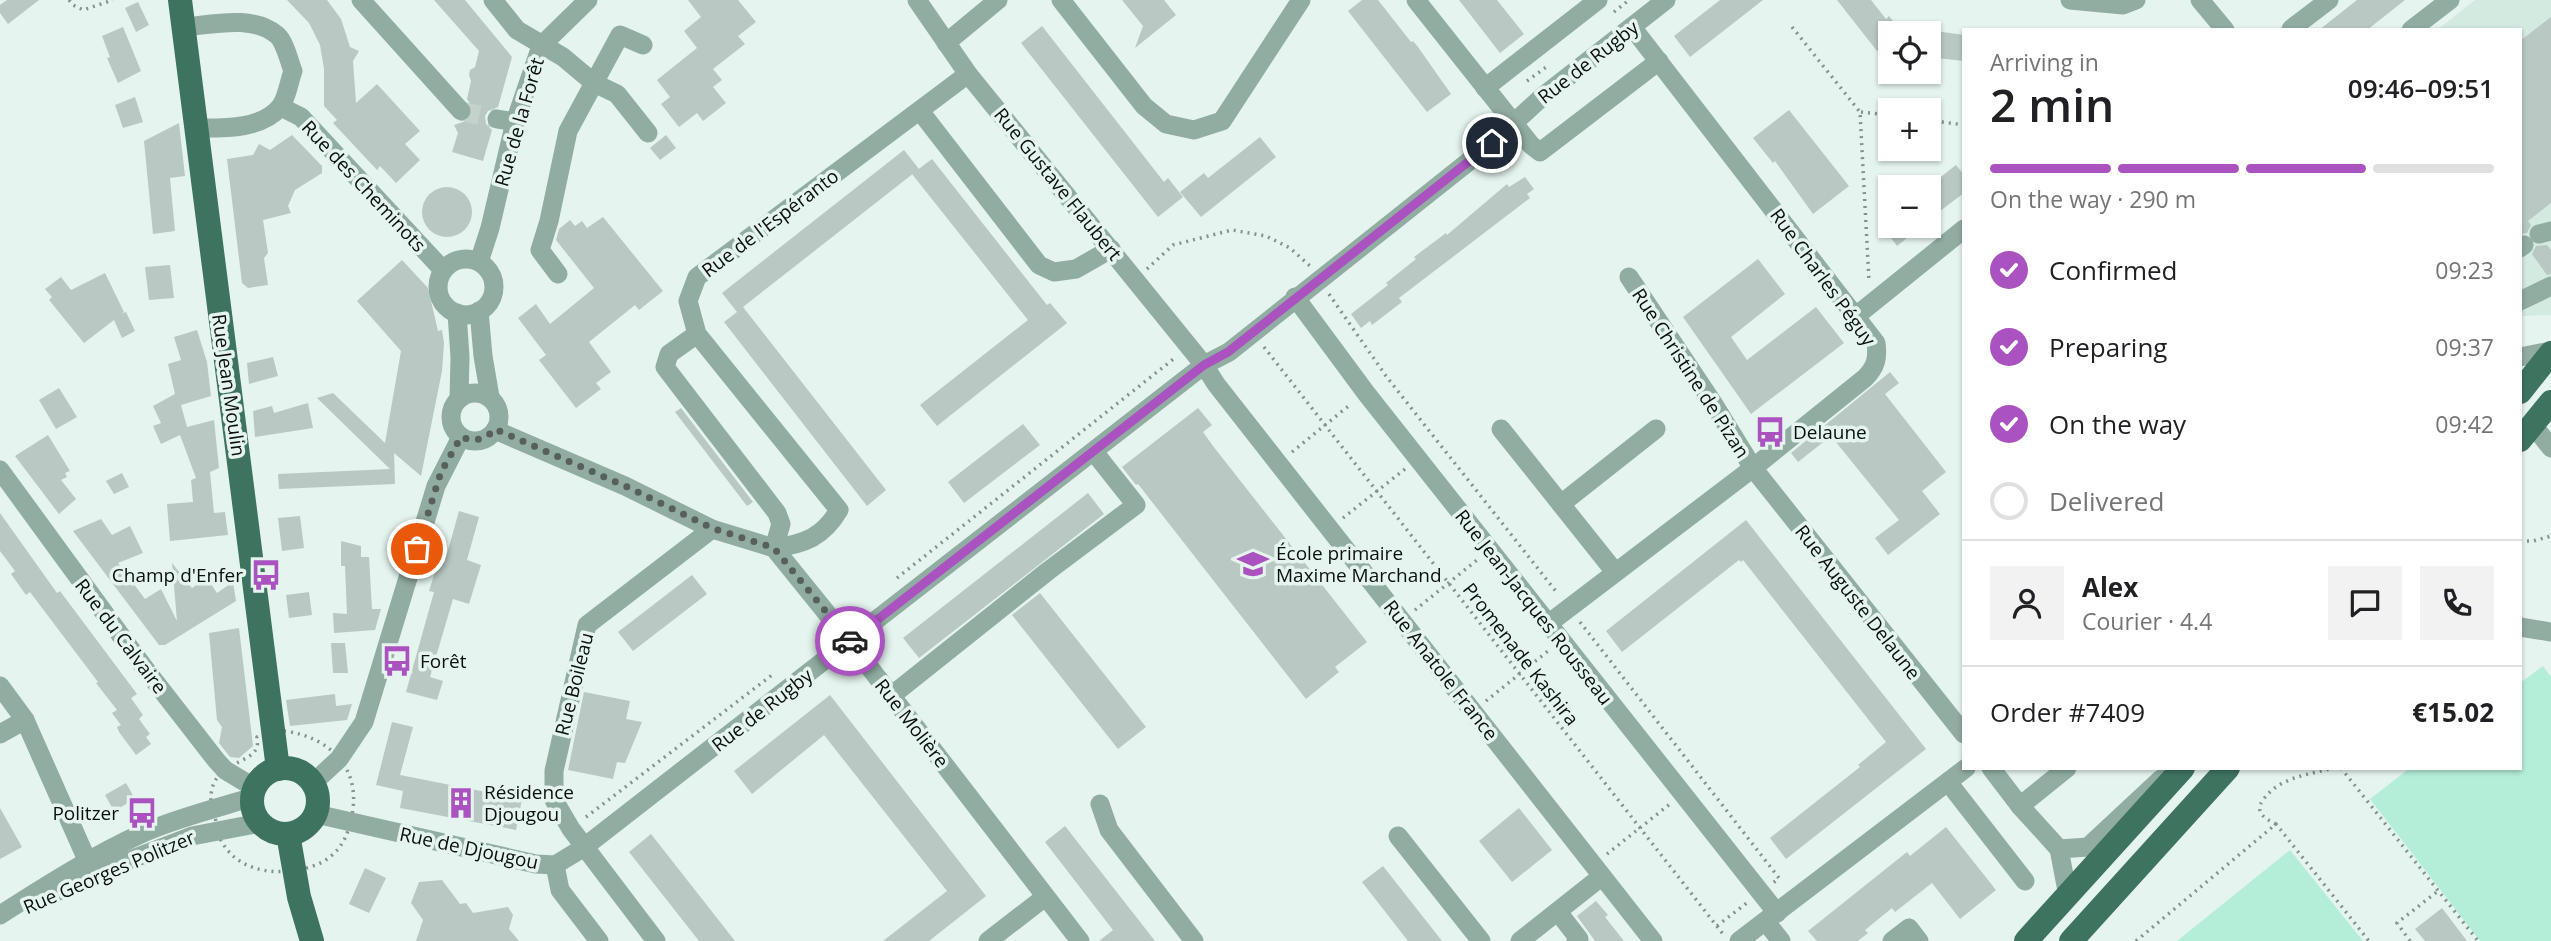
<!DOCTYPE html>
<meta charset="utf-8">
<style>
body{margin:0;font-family:"Open Sans",sans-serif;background:#f2f2f2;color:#202124;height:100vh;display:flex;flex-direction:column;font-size:26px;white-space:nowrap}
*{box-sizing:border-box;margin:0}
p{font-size:23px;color:#757577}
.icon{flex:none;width:38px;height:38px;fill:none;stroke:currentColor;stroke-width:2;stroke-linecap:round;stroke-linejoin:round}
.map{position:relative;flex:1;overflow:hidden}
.drawer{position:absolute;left:1962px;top:28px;width:560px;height:742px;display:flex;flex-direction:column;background:#fff;border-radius:0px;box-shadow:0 2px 5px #0004}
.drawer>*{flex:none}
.controls{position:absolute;left:1878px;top:21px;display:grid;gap:14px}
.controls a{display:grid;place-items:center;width:63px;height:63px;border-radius:0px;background:#fff;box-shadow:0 2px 5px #0004;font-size:35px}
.pin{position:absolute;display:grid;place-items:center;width:60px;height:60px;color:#fff;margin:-30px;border:4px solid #fff;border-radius:50%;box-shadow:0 2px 7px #0007}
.courier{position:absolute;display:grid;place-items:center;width:70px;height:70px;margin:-35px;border:5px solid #aa53c0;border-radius:50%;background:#fff;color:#222;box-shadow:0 2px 9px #0007}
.summary em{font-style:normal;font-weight:600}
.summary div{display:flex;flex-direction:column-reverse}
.summary{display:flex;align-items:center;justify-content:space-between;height:119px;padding:0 28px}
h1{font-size:46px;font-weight:600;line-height:52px}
.bar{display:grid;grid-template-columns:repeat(4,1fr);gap:10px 7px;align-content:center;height:84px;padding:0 28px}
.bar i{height:9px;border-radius:5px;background:#e0e0e0}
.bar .selected{background:#aa53c0}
.bar p{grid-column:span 4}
.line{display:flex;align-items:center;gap:18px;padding:0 28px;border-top:2px solid #e0e0e0}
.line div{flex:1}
.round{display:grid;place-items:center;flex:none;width:74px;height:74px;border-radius:0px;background:#f2f2f2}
ol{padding:0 28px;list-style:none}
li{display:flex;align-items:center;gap:21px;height:77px}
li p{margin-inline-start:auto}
li .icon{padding:7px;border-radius:50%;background:#aa53c0;color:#fff;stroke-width:4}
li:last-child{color:#757577}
li i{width:38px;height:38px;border:4px solid #e0e0e0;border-radius:50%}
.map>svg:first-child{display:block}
.built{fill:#d2eae0}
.green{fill:#b4eed8}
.building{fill:#b9c8c2}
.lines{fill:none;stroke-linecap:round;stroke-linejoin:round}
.minor-tunnel{stroke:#c4d2cc;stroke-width:19;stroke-dasharray:19 10;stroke-linecap:butt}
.path{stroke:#86918d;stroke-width:3.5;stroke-dasharray:2 5;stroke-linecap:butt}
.minor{stroke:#91aca1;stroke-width:19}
.major{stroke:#3e7360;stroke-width:24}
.done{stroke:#57605c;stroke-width:7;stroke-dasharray:0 12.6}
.route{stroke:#aa53c0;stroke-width:9}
.labels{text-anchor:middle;stroke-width:7;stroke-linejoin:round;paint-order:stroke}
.street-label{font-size:19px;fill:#0b100e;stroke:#e5f4ee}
.poi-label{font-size:19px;fill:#0b100e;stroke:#e5f4ee;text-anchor:start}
</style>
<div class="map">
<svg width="2551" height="941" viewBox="0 0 2551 941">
<rect width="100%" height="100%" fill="#e5f4ee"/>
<polygon class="built" points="2475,0 2551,0 2551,315 2520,316 2520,30 2437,30"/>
<g class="green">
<polygon points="2543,666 2551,677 2551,941 2480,941 2370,799 2410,768 2520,768 2520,683"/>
<polygon points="2290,850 2363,941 2177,941"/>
</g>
<g class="building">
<polygon points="7,0 39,0 8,24 0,13 0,5"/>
<polygon points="287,0 327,0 341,19 350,47 359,51 353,61 356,103 377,84 420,131 405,144 420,160 396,183 380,166 377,170 333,123 337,120 324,106 324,69 320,45 309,23"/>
<polygon points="434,0 465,0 512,57 498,107 488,111 485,116 486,124 492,130 483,161 452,152 458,133 454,125 469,120 473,114 473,108 467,99 471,81 469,75 470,70 475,67 479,51"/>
<polygon points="688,0 738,0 756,22 738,36 745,44 713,69 722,80 713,87 726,103 703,121 697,113 679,127 661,104 670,97 657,80 697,48 684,31 701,17"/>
<polygon points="1122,0 1164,0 1176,15 1135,48 1143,26"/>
<polygon points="1362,0 1378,0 1411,42 1413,41 1418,47 1451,94 1427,112 1348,11"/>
<polygon points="1459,0 1497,0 1524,34 1500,53"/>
<polygon points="1720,0 1763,0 1690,57 1674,36"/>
<polygon points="1837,0 1871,0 1886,19 1889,16 1902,33 1890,33 1890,52 1877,51"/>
<polygon points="2357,0 2405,0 2367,30 2319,30"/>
<polygon points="138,2 149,25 136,32 125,8"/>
<polygon points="2551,17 2551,203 2528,221 2531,225 2527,233 2520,234 2520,41"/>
<polygon points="1042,26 1164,182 1168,178 1183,197 1158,217 1021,43"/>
<polygon points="123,27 141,71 118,83 107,58 110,57 102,36"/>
<polygon points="1928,30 1964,35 1964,61 1928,57"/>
<polygon points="135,97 143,122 123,128 115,105"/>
<polygon points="1789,110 1849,186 1813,214 1775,161 1773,163 1753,138"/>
<polygon points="179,123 185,176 170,178 175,231 153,234 144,141"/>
<polygon points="292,135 322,166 322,173 295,190 288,206 291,213 263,220 268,253 264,258 268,285 248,288 242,283 227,159 253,155 259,144 270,150"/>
<polygon points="666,135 676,148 660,160 650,148"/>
<polygon points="1260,137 1276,157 1201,217 1180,192 1204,173 1208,178"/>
<polygon points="904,150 919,169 743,307 886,490 867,506 724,322 737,312 722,293"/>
<polygon points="932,159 1047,305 1050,303 1067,323 937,426 920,405 1028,320 912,174"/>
<polygon points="1956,165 1964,175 1964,193 1928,220 1928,187"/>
<polygon points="1525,177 1534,189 1527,194 1530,198 1399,298 1402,302 1372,325 1370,321 1361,328 1351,314 1388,285 1386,283 1416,259 1414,257 1446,233 1447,235 1507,184 1509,187"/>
<circle cx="447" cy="212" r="25"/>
<polygon points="603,217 663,291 639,310 635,305 589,342 611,372 596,383 601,389 576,408 539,360 546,355 518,318 536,304 550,324 594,288 556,240 559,229 570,220 575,226 582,221 587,228"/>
<polygon points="1882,226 1922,226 1897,246"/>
<polygon points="2547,245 2551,250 2551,274 2547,275 2532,254 2536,246"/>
<polygon points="1758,259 1785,294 1731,337 1747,360 1816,307 1844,343 1751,414 1683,317"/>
<polygon points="402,260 428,288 438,331 442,330 444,343 442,371 421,476 394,453 395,484 279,489 278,474 390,469 317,398 333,393 385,443 401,351 357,301"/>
<polygon points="170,265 174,298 149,300 145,267"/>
<polygon points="105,273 124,312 121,314 126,312 135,331 122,338 114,320 84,343 49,300 52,297 45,289 61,277 71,290"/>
<polygon points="197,330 207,362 211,396 181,405 187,427 214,420 219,468 210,472 214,513 225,512 228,535 170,541 167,504 193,502 191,480 196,478 180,435 161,444 153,426 161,423 153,406 175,394 168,364 181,360 174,337"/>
<polygon points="273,357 278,376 249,384 247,363"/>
<polygon points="1890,372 1899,383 1885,394 1946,472 1922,491 1940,514 1888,555 1875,538 1899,520 1831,436 1798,462 1791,453"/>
<polygon points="59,388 77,417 56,429 39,400"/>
<polygon points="308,403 313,428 255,437 253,411 272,406 274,413"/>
<polygon points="681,408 753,502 747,506 675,412"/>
<polygon points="1198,408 1212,425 1203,432 1213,446 1367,642 1335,667 1339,672 1306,699 1138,484 1136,485 1122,467"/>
<polygon points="1023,424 1040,445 964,503 948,482"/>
<polygon points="48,435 70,471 65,473 67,477 61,480 76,499 59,514 15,456"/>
<polygon points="122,473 129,487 114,494 106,481"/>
<polygon points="1088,493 1104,514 919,658 903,638"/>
<polygon points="459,511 479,517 467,560 481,565 469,604 453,599 430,677 443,681 437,700 406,692 434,592 429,591 441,552 447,554"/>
<polygon points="0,513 57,593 60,591 137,694 131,698 143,715 139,719 150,734 146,737 151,744 136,755 119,732 117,727 121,725 112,713 117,710 96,683 98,682 30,592 26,595 11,574 15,571 0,551"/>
<polygon points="300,516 304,548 282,551 278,518"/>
<polygon points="101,519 112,535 130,526 143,553 118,563 145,599 161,589 177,621 172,563 192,588 207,578 217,593 233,582 236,601 165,645 159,645 73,531"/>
<polygon points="1746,520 1926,749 1786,859 1770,838 1860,767 1858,765 1886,742 1743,560 1741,562 1739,560 1622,652 1606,631"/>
<polygon points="341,541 361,546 361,557 369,557 372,609 381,609 375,630 334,633 333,613 347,614 345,566 341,566"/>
<polygon points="692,575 707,594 633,651 618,632"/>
<polygon points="309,592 312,615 289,618 286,595"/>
<polygon points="1040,593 1146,727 1118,749 1012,615"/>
<polygon points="239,628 253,746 239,758 230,757 219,743 222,727 217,720 209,633"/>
<polygon points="331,643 345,643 348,673 333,673"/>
<polygon points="584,692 630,701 626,719 642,722 625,763 617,762 613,779 568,770"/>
<polygon points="335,694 336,706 352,704 347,720 290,726 286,700"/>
<polygon points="830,695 986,896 929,941 883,941 947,891 824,735 752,794 734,771"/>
<polygon points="392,722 413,727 400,775 522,799 516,830 400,808 403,791 376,785"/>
<polygon points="126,783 135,799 114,811 105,795"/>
<polygon points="0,808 22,847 0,859"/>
<polygon points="1519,808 1552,850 1512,882 1479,841"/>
<polygon points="1065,826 1155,941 1099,941 1113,930 1045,842"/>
<polygon points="1946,827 1996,890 1960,919 1932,883 1895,912 1892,908 1865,930 1868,933 1858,941 1817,941 1808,931 1907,852 1910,856"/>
<polygon points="651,834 735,941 699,941 629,852"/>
<polygon points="1383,866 1442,941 1408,941 1362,882"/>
<polygon points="365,868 386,878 369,913 349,904"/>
<polygon points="442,880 460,904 466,903 473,913 508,907 513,915 509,929 519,941 416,941 423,920 411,903 419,882"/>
<polygon points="1596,901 1608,915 1605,917 1624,941 1595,941 1577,916"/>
<polygon points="2442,908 2467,941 2425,941 2415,929"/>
</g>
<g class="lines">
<polyline class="minor-tunnel" points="461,111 497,119"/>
<g class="path">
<polyline points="69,0 73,5 83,10 113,0"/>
<polyline points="1614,12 1629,0"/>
<polyline points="1792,27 1860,112 1869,281"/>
<polyline points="1527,81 1549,65"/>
<polyline points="1861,112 1890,115"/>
<polyline points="1928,120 1964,125"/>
<polyline points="1147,269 1173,245 1232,230 1266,236 1290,248 1310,266"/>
<polyline points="1329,294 1386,376 1558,594"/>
<polyline points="1264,347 1723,934"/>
<polyline points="1292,452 1351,404"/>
<polyline points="1343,518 1405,469"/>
<polyline points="2520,541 2533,541 2551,536"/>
<polyline points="897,578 1176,357"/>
<polyline points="1415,610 1477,560"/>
<polyline points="1580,622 1779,878 1773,883"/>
<polyline points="1486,701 1548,651"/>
<path d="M 284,731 C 332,737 363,771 351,819 C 348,834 343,846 331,856 C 322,864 309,868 297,870 C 269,875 237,869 222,842 C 218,837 218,828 216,822 C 215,815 212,808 211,801 C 209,762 251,765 257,747 C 258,744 257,740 257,737 Z"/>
<polyline points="2341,768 2478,941"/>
<polyline points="586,817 772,675"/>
<path d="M 2276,824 C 2265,819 2254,812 2263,800 C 2279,777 2308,775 2333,768"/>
<polyline points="1607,854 1670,804"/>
<polyline points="1717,926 1748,902"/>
<polyline points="2136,941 2276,824 2369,941"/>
<polyline points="2410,941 2397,923 2438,891"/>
</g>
<g class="minor">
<polyline points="361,0 461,111"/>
<polyline points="493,0 517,30 563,57 594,83 620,35 643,45"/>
<polyline points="917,0 968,74 1204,365 1216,384 1653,941"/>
<polyline points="1061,0 1144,106 1166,124 1194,130 1222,121 1301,0"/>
<polyline points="1416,0 1531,145 1540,152 1659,61"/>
<polyline points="2070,0 2123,5 2136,0"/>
<polyline points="2200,0 2225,30"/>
<path d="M 183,27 C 211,25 252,14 277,35 C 285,42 289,61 293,71 C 289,81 287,99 280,107 C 261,130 222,128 196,128"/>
<polyline points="2291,29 2329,0"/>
<polyline points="2411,30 2450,0"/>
<polyline points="946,43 998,0"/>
<polyline points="1485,88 1598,0"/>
<polyline points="281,107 301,117 443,270"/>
<polyline points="920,111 1039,265 1054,272 1076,269 1111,249"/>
<polyline points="497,119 515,122"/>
<polyline points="2539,234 2551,231"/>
<polyline points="2520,248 2524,245"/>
<circle cx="466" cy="287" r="28"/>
<polyline points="479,262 490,228 515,122 541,46 588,0"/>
<polyline points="558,274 540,250 549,221 568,131 594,83 617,94 648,133"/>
<polyline points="1629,277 1713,403 1753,468 1964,734"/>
<polyline points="1295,297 1366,393 1777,913"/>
<polyline points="2520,301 2551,286"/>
<polyline points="479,311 483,356 490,397"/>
<polyline points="457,313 460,357 459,399"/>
<polyline points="1856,316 1964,229"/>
<path d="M 697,334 L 669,354 L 665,367 L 777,513 L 781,524 L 774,548 C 805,544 823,537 839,510 L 697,334 L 688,301 L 697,277 L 968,74"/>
<polyline points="2520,357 2551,351"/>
<circle cx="475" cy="417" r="24"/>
<polyline points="2533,425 2551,448"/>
<polyline points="1501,429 1615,572"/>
<polyline points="495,430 625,486 712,529 774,548 850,642 1080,941"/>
<polyline points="0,470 146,670 216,760 225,770 255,788"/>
<polyline points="1561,504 1656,429"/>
<path d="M 1548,624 L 1753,468 L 1865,378 C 1876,367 1878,358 1876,343 L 1632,27"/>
<polyline points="2520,627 2551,632"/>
<polyline points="0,686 25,720 87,860"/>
<polyline points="891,696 1048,571 1136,505 1094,452"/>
<polyline points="0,734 25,720"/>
<polyline points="1991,768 2020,806 2059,849 2068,896"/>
<polyline points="1948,782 2025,881"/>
<polyline points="313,783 339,759 364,722 436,486 461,437"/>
<polyline points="1100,804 1109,830 1194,941"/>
<polyline points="2020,806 2067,768"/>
<polyline points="316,814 536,864 555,865 583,848 1204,365 1229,352 1492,143 1542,97 1666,0"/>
<polyline points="1398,836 1481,941"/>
<polyline points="2059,849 2088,847 2161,779"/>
<polyline points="555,865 560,890 599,941"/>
<polyline points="52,894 101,871 192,836 260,823"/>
<polyline points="1558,912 1579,939 1576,941"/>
<path d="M 0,915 C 47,885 94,855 145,832 C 180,817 217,808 253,797"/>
<polyline points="1766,922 1781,941"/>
<polyline points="656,941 571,829 554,800 554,771 587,625 712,529"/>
<polyline points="988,941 1045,897"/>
<polyline points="1520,941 1601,877"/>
<polyline points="1739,941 1966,768"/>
<polyline points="1892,941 1909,928 1919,941"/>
</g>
<g class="major">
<polyline points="180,0 278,769"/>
<polyline points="2520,392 2551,353"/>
<polyline points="2520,440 2551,402"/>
<circle cx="285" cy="801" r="33"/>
<polyline points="288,834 299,897 312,941"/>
<polyline points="2026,941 2183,768"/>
<polyline points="2071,941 2228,768"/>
</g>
</g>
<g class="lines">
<path class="done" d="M 417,549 L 441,472 L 461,437 C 474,442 485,440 495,429 L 625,486 L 712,528 L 774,548 L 850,641"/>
<polyline class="route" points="850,641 1204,365 1228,352 1492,143"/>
</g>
<defs>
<symbol id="bus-bare" viewBox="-9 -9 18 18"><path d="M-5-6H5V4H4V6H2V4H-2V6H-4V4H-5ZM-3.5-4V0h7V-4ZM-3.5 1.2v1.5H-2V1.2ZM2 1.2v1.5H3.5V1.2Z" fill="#aa53c0" stroke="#e5f4ee" stroke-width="2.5" paint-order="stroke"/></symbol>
<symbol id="school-bare" viewBox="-9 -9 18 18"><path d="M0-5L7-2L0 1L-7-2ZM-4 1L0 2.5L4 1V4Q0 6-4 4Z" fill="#aa53c0" stroke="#e5f4ee" stroke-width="2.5" paint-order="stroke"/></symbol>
<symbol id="building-bare" viewBox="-9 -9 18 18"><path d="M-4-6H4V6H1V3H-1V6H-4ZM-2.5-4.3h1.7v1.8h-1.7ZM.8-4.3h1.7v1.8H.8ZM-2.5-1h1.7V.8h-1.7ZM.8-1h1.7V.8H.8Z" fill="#aa53c0" stroke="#e5f4ee" stroke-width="2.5" paint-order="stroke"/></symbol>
</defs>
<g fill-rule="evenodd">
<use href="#bus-bare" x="1748" y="410" width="44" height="44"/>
<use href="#school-bare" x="1231" y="542" width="44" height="44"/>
<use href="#bus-bare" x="244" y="553" width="44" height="44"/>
<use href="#bus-bare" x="375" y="639" width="44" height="44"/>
<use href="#building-bare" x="439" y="781" width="44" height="44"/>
<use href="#bus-bare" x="120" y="791" width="44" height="44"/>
</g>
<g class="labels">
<g class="street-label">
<text transform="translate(1588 62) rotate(-38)" y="7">Rue de Rugby</text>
<text transform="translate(519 122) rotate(-74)" y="7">Rue de la Forêt</text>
<text transform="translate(1058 184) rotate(51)" y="7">Rue Gustave Flaubert</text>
<text transform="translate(364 186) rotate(47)" y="7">Rue des Cheminots</text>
<text transform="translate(770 223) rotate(-37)" y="7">Rue de l'Espéranto</text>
<text transform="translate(1823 277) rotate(54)" y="7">Rue Charles Péguy</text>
<text transform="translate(1691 373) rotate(57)" y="7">Rue Christine de Pizan</text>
<text transform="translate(229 385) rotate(82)" y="7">Rue Jean Moulin</text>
<text transform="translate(1858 602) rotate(52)" y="7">Rue Auguste Delaune</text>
<text transform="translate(1534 607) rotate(52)" y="7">Rue Jean-Jacques Rousseau</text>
<text transform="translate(121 636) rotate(53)" y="7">Rue du Calvaire</text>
<text transform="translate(1521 654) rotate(52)" y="7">Promenade Kashira</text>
<text transform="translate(1441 670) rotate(52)" y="7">Rue Anatole France</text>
<text transform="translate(574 684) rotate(-76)" y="7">Rue Boileau</text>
<text transform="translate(762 710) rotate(-38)" y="7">Rue de Rugby</text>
<text transform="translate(912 723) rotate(52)" y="7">Rue Molière</text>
<text transform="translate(469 848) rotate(12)" y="7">Rue de Djougou</text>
<text transform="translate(109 872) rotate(-23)" y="7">Rue Georges Politzer</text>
</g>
<g class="poi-label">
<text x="1793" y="439">Delaune</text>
<text x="1276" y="560">École primaire<tspan x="1276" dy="22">Maxime Marchand</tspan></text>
<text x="243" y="582" text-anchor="end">Champ d'Enfer</text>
<text x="420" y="668">Forêt</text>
<text x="484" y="799">Résidence<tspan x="484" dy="22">Djougou</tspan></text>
<text x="119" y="820" text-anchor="end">Politzer</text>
</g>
</g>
</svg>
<div class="controls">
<a><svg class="icon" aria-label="locate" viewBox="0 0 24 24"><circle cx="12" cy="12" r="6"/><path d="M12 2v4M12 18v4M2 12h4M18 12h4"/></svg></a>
<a>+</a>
<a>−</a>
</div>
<div class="pin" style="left:417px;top:549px;background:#ea580c"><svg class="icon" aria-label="bag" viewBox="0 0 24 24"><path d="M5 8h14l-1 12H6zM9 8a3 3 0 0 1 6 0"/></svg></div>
<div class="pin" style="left:1492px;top:143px;background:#1f2937"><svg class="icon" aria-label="home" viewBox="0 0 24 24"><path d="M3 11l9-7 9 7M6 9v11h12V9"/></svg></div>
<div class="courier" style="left:850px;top:641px"><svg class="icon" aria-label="car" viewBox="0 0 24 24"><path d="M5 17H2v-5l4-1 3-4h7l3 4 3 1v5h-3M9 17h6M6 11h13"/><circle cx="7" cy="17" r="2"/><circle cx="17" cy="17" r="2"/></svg></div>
<section class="drawer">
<div class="summary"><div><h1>2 min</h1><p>Arriving in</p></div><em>09:46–09:51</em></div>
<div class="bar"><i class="selected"></i><i class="selected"></i><i class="selected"></i><i></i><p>On the way · 290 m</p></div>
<ol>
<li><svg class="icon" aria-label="check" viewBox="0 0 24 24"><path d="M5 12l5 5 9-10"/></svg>Confirmed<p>09:23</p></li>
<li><svg class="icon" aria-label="check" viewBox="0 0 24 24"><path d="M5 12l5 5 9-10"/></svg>Preparing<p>09:37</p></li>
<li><svg class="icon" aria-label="check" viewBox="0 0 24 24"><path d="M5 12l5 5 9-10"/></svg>On the way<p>09:42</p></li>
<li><i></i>Delivered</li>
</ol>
<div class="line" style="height:126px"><a class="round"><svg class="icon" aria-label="person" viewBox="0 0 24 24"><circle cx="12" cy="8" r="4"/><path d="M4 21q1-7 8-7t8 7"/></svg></a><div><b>Alex</b><p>Courier · 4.4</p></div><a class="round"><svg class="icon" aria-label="chat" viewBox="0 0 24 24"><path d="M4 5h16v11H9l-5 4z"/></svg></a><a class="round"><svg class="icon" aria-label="phone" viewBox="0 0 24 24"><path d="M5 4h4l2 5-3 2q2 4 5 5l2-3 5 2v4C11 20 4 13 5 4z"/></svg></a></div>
<div class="line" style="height:91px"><div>Order #7409</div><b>€15.02</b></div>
</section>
</div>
